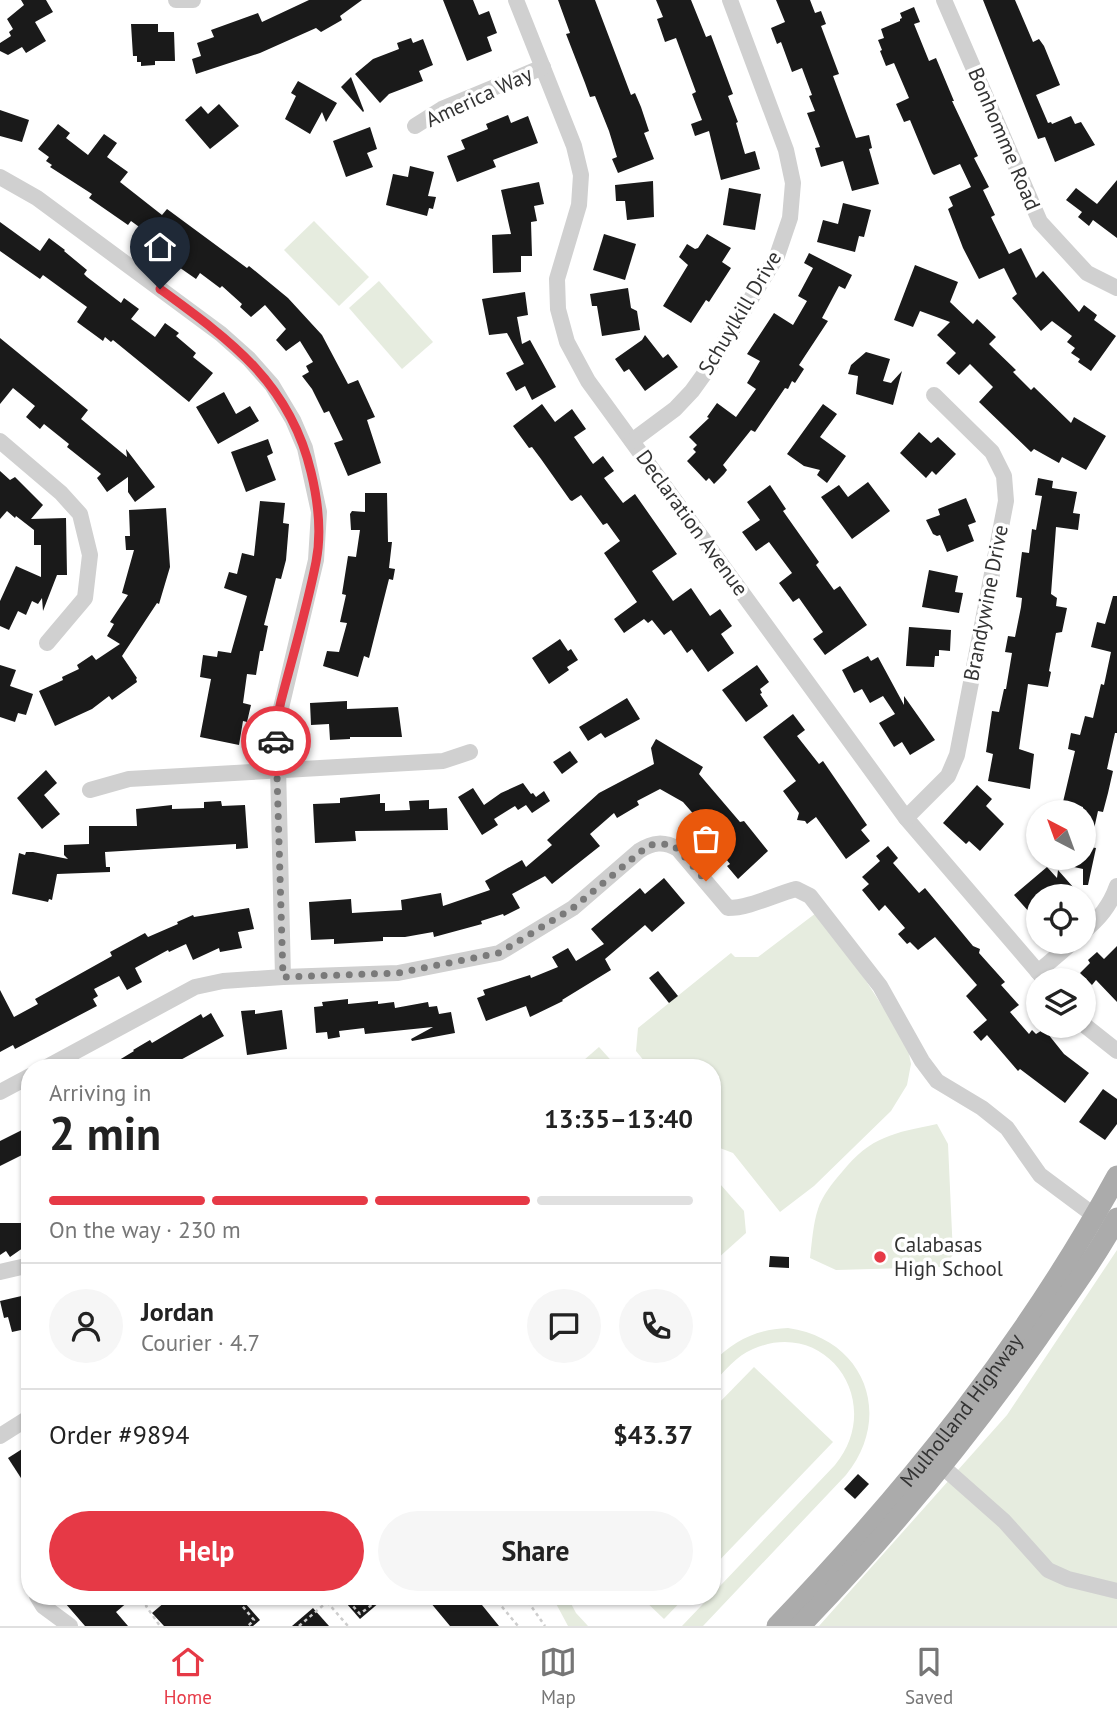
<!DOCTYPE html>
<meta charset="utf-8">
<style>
body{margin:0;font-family:"PT Sans",sans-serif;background:#f6f6f6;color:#222;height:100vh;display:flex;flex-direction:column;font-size:26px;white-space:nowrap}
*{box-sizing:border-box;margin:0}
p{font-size:23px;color:#767676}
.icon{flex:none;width:38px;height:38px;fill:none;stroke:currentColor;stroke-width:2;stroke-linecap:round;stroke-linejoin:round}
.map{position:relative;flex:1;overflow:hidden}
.drawer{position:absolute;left:21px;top:1059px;width:700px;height:546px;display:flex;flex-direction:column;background:#fff;border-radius:28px;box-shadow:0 2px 5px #0004}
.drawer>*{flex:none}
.needle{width:46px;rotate:319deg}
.tools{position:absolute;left:1026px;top:800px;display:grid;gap:14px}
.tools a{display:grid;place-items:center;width:70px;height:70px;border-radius:50%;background:#fff;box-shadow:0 2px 5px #0004;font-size:35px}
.pin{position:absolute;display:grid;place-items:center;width:60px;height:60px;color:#fff;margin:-72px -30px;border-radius:50% 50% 50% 0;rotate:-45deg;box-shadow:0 0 7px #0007}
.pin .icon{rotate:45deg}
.courier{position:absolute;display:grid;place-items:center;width:70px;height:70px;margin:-35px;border:5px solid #e63946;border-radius:50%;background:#fff;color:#222;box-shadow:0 2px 9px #0007}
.overview em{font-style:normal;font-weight:800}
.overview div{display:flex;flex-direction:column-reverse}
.overview{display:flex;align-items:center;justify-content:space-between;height:119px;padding:0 28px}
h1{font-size:46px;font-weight:800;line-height:52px}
.bar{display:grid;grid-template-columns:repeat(4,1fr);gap:10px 7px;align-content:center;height:84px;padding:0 28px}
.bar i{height:9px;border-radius:5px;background:#e0e0e0}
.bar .selected{background:#e63946}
.bar p{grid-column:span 4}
.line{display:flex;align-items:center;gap:18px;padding:0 28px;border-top:2px solid #e0e0e0}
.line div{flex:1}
.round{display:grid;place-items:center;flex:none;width:74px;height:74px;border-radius:37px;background:#f6f6f6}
.cta{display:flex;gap:14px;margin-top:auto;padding:14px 28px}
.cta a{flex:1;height:80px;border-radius:42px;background:#e63946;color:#fff;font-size:28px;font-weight:800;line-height:80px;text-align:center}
.cta a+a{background:#f6f6f6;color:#222}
.tabs{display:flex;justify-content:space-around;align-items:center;height:98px;border-top:2px solid #e0e0e0;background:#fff;font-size:19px;color:#767676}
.tabs a{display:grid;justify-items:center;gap:4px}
.tabs .selected{color:#e63946}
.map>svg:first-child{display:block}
.green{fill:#e6ecdf}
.building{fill:#1a1a1a}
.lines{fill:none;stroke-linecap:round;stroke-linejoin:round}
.path{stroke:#cdcdcd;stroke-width:2.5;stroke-dasharray:3.5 3.5;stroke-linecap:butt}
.minor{stroke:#d0d0d0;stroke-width:16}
.major{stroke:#ababab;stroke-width:21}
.done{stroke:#7a7a7a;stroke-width:7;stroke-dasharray:0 12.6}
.route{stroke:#e63946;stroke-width:9}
.poi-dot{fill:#e63946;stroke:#fff;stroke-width:2.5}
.labels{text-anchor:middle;stroke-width:7;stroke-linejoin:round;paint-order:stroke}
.street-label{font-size:21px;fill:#333;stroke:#fff}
.poi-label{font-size:21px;fill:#333;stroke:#fff;text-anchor:start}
</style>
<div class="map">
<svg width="1117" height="1626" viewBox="0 0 1117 1626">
<rect width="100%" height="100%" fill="#fff"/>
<g class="green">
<polygon points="314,221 369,277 339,306 284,250"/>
<polygon points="379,281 433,342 402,369 349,308"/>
<polygon points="816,913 855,964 907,1044 911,1064 907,1085 891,1111 814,1186 780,1212 733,1153 712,1145 712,1068 649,1067 636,1051 638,1028 731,953 735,957 758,957"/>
<polygon points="599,1047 617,1067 576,1067"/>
<path d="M 937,1124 L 948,1144 L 953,1255 L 942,1267 L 836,1270 L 810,1258 C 812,1242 813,1224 818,1209 C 822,1196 833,1182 842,1172 C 871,1136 894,1133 937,1124 Z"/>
<polygon points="712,1175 744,1211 746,1233 717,1259 716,1257 712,1260"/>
<polygon points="1117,1250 1117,1626 819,1626 1007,1415"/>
<path d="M 788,1328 C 865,1339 894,1416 846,1475 L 703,1626 L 682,1626 L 835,1465 C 886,1403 827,1317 753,1349 C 736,1356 725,1371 712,1384 L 712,1363 C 734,1340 757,1329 788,1328 Z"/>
<polygon points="754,1367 833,1442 712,1568 712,1410"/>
<polygon points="552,1596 567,1596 576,1613 588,1626 568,1626"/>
<polygon points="640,1596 686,1596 664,1619"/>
</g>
<g class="building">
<polygon points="21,0 46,0 53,12 35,22 46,41 26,53 22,47 8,55 0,51 0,43 11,36 9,32 13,29 7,19 24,5"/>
<polygon points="309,0 362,0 340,16 342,20 321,32 316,28 260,53 196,74 192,59 201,56 197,43 214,37 211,30 258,13 262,22"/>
<polygon points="443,0 473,0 479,15 489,11 497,33 487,37 492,51 467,61"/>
<polygon points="558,0 595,0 631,95 635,93 641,107 649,131 644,133 654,159 618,173 612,159 617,157 609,131 595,96 590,97 585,83 566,34 570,33"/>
<polygon points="656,0 691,0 706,37 711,35 733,94 728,96 738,122 736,123 745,154 755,151 760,169 721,180 709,131 695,136 691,124 702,120 692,94 696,92 676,38 665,42 657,19 663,17"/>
<polygon points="776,0 810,0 815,13 821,11 826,24 821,26 839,74 833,76 856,138 869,135 872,148 869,149 879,184 852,191 843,161 821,167 815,148 820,147 807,113 815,111 809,96 812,95 802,68 792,72 781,42 777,44 771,28 785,22"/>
<polygon points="983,0 1015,0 1033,42 1039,39 1044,46 1060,85 1036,95 1048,123 1051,122 1052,124 1071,116 1075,124 1081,122 1095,145 1055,162 1045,137 1038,139"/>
<polygon points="914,7 920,22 914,24 929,61 936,58 954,101 952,101 978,156 974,158 989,187 983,190 995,215 991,217 1009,254 1021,248 1036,278 1043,271 1079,312 1084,305 1097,315 1094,320 1116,336 1091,371 1078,362 1080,359 1071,353 1075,348 1067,342 1072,336 1052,321 1041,331 1012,298 1017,294 1004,268 979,279 963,248 948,209 953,206 949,197 971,187 960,164 934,175 932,173 910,120 904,122 896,104 909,98 894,63 886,66 880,51 882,50 878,40 884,38 881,29 900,21 900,19 902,18 900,13"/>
<polygon points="131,24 158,24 158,32 174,32 175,61 155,61 155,65 141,66 141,62 137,62 137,56 133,56"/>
<polygon points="411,38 413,43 423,39 433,65 419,71 423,81 389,94 380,103 355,74 373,59 399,49 397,43"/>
<polygon points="351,77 364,111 363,112 341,87"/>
<polygon points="298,81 337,103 326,122 322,112 310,134 285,119 296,96 291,93"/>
<polygon points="219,104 239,126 210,149 185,120 201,106 208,114"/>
<polygon points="0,110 29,120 22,142 0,136"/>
<polygon points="508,115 511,123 528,116 538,143 493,160 496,167 457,182 447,156 465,149 461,140 488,129 486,124"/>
<polygon points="58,124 70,133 66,138 88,155 104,134 117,143 107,157 128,172 120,182 162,215 167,209 247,268 249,266 288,298 322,335 348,384 358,380 375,417 367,420 381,463 348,476 334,443 343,440 329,411 324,413 312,389 302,376 309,372 306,366 313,362 300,341 286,351 276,340 286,329 265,305 251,317 240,307 242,304 222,286 220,288 200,273 196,279 163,256 172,245 146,224 142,229 131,221 128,225 89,198 92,194 50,167 52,165 46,161 49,157 38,149"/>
<polygon points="370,127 377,149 367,153 373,167 346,177 333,141"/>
<polygon points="410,166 434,172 428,196 436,197 433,209 429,208 427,216 386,205 393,174 408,177"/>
<polygon points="1117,180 1117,238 1093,220 1089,226 1078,217 1082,212 1066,200 1076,188 1097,204"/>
<polygon points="653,181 654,217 627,220 625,201 616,201 615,185"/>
<polygon points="539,182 544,204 534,206 537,221 531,222 532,256 521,256 521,272 493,273 492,235 511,234 501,190"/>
<polygon points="729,188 761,194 755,230 723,225"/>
<polygon points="843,203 871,210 864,237 859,236 855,252 817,242 823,220 838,224"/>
<polygon points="0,222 40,251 49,238 65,250 64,251 87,270 84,274 87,277 121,303 124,298 139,309 131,319 155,337 165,323 179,333 176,336 196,353 193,357 213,373 189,402 113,340 111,342 105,337 103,341 77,322 87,307 43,275 40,279 0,251"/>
<polygon points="604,234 636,244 625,280 593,270"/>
<polygon points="707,234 731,248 722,262 731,268 709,302 706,300 691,323 663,306 688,265 679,257 687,244 695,249 698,248"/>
<polygon points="809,253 852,275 845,289 839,286 822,318 828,321 799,365 804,369 795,383 792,381 788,389 785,388 755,432 751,430 723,465 727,470 724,474 714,484 709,478 706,481 687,461 696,452 693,449 697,445 689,437 709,418 707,417 717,403 736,417 756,389 747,383 760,361 747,354 774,313 793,325 807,301 798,296 813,268 804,263"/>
<polygon points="915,265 958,282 950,302 973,324 977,319 996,337 989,344 1016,370 1013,372 1031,390 1034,387 1071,423 1074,417 1106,436 1086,470 1062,457 1059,463 1034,449 1031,452 979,402 993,387 970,364 959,375 946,363 956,353 937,335 950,322 920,311 913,327 894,320"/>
<polygon points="628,288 631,308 637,311 640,330 602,336 597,306 592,306 590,294"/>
<polygon points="525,292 528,315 517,317 522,344 530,340 556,387 532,400 525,386 516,391 506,373 524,364 507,333 489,335 482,299"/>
<polygon points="645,335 663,358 668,354 678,367 645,391 629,369 624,372 615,359 642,340"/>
<polygon points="0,338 88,410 81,419 127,457 126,449 155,487 135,502 128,492 128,477 107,492 97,478 101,474 67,447 69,444 44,424 40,429 26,417 35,406 13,388 0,404"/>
<polygon points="866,352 890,359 883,381 891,383 902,371 893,405 856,394 858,376 848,374 851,365"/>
<polygon points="224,392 236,414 250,406 259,421 218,444 196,407"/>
<polygon points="542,404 555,422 572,409 586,429 574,437 593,464 603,456 614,471 604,478 623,503 635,494 677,554 652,571 673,601 691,588 710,616 720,609 732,626 721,634 734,653 708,672 692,649 687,653 671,630 664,635 652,620 648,623 644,619 624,633 614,619 637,602 604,553 620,541 607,523 603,525 581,495 572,501 570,500 541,459 532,447 529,448 513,426"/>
<polygon points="823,404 837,414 820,437 846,456 827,483 817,475 820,470 804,466 787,454"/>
<polygon points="919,432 931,443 938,437 956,454 936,475 932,471 926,478 900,453"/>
<polygon points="268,439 273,453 267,456 276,480 246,492 231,452"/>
<polygon points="0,471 10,480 15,477 43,505 31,519 66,518 67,575 57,575 43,611 42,598 38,604 32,601 26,615 18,611 9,630 0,626 0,601 16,566 41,577 41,545 34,545 34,530 16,516 15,518 7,511 0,519"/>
<polygon points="1038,478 1053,481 1052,488 1077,492 1073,513 1080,514 1078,530 1056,527 1051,594 1057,598 1056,606 1067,608 1062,632 1056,633 1049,671 1051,672 1048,687 1028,684 1019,749 1034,754 1030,789 988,781 993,754 986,752 992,711 999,712 1004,689 1006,689 1012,653 1005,652 1008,636 1015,637 1021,607 1022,598 1016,597 1022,552 1029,553 1032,529 1036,530 1042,496 1035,495"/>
<polygon points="868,482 890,511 852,539 821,497 839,485 848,497"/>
<polygon points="770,485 786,509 783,511 819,562 816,565 834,590 840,586 867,625 825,655 813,639 823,632 799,598 793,602 779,583 792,573 769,542 756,551 742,532 760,520 747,502"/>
<polygon points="365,493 387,493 388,542 392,542 389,568 395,569 393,580 389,579 369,658 364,656 358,677 323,666 327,651 339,652 347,623 340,622 346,595 342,594 348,556 356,557 360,530 351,530 350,514 352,511 365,512"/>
<polygon points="966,498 976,522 968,525 974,541 947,552 940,535 937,536 933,534 926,520 940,515 938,509"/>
<polygon points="260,501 285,503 283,523 289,524 286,560 281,579 276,578 264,625 268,626 263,651 260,651 256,675 247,674 243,703 251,705 247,722 243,721 239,745 200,737 211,679 200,677 203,655 217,657 218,651 231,653 247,596 224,588 229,572 237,574 242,553 254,556"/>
<polygon points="166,508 170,567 159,604 157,603 122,656 137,678 136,679 137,682 112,700 109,696 92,709 55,726 39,691 63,680 62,677 79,669 77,665 92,655 96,660 120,644 107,636 114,624 110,622 128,595 122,593 134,550 126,550 125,536 130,536 129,510"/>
<polygon points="929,570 958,576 955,592 963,593 959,613 922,607"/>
<polygon points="1113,596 1117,596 1117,733 1115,733 1107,769 1113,771 1108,793 1103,812 1098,811 1090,847 1096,848 1088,885 1083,885 1083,869 1056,863 1057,858 1083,858 1083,807 1063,802 1075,751 1068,749 1071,733 1080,735 1085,716 1093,718 1101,684 1104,685 1111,652 1091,647 1097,622 1105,624"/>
<polygon points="909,627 951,630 950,651 939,650 939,656 935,656 934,667 906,666"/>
<polygon points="560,639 568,651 571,649 578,660 567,667 569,670 549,684 532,658"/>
<polygon points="868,656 871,661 878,657 904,705 904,696 935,740 910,755 902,742 894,747 879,723 895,714 883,696 870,703 862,689 854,693 842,670"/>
<polygon points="0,665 16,670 10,686 33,694 26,715 18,713 15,722 0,717"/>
<polygon points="757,665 769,682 760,689 762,693 760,694 768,706 746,722 722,690"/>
<polygon points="627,698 640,719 605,738 601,733 588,741 579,727"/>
<polygon points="347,701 347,709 398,707 402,737 350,737 350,739 330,740 329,724 311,725 310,703"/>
<polygon points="793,714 805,730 797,736 819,764 823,761 867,825 861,830 870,841 846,859 816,817 807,824 805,821 797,820 799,813 783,791 796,781 763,737"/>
<polygon points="656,739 703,767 699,774 740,822 744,821 768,851 738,879 727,866 730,864 714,844 717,841 683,802 660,789 637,801 639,805 617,818 614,813 590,834 600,846 552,884 545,876 512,894 520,908 504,916 503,914 481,921 482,924 434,937 433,932 405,937 383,937 383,941 334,944 334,939 311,940 309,902 351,899 352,913 402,910 401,900 441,893 443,906 490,890 485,881 522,860 526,867 552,845 547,840 599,793 654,764 651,748"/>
<polygon points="570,751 578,762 562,774 553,762"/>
<polygon points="46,770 57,783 44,795 60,814 42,829 17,798"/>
<polygon points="523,783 531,794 533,793 536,797 544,791 550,801 532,813 526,805 518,810 515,806 494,819 498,825 482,835 458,797 473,788 484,805 501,793"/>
<polygon points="977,785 992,799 986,806 1004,824 980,851 969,841 966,844 943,823"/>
<polygon points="380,794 380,803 385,803 385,811 410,810 409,801 429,800 429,809 447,808 448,830 355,831 356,841 315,843 313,804 340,803 340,798"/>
<polygon points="221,801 222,806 245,805 248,848 236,849 236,844 105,852 106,867 110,867 110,872 57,874 52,900 49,899 48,902 12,894 19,853 25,855 26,852 33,852 68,859 64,855 64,845 89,844 89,826 137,826 136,809 172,805 172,809 204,808 204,802"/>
<polygon points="888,846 898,858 893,863 919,893 925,888 973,946 980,949 979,953 1005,982 1001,985 1019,1005 1010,1012 1029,1034 1032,1030 1036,1034 1044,1029 1064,1054 1089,1073 1065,1103 1020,1069 1018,1071 987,1035 981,1041 973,1032 987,1020 966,996 977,985 935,937 918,950 910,942 907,944 898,934 905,928 885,905 879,911 862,890 869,884 862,877 880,861 876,856"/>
<polygon points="1047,867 1057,878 1058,870 1081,896 1038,896 1038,922 1014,895"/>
<polygon points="664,878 685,903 652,932 645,925 605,959 611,970 562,1000 563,1001 530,1017 526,1006 486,1021 477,998 485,995 483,990 530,975 531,978 558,967 552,957 568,948 576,961 604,944 591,929 640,888 645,894"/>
<polygon points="249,908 254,929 238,932 242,948 220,952 219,948 193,960 186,944 169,952 168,950 135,968 142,982 127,990 119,976 94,989 98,996 93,999 97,1006 15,1049 13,1045 0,1052 0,990 14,1017 38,1004 35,999 112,956 110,952 145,933 148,937 178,924 177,922 193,915 194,917"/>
<polygon points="1117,946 1117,1002 1096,980 1092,985 1080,973 1090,963 1088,960 1097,952 1104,959"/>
<polygon points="658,971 678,996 669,1003 649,978"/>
<polygon points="348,999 348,1004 378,1001 378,1004 394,1002 395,1008 428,1002 429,1007 437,1006 439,1014 451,1012 455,1033 412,1041 411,1039 433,1027 365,1034 364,1028 339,1031 340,1037 328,1039 327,1032 316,1033 314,1007 323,1006 322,1002"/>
<polygon points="255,1010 255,1014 282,1010 287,1049 247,1055 241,1011"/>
<polygon points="211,1013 224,1036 166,1068 106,1068 134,1051 133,1050 150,1040 152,1043 201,1014 203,1018"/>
<polygon points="1103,1089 1117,1099 1117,1124 1105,1140 1079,1122"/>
<polygon points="30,1126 30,1151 0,1166 0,1141"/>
<polygon points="0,1223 30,1223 30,1243 10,1257 6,1251 0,1255"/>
<polygon points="770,1256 789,1257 789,1268 769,1267"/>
<polygon points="30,1294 30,1328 12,1332 8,1317 4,1318 0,1301"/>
<polygon points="30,1444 30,1492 8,1458"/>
<polygon points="858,1474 869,1484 855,1499 844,1489"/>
<polygon points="59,1596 135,1596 116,1612 128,1626 85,1626"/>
<polygon points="172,1596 253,1596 245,1603 260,1620 253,1626 164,1626 152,1613"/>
<polygon points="340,1596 387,1596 360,1619"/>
<polygon points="425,1596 493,1596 482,1605 499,1626 450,1626"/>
<polygon points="313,1608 329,1626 292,1626"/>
</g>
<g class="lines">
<g class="path">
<polyline points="158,1596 146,1606 160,1626"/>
<polyline points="234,1596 254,1620 248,1626"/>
<polyline points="344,1596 360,1614 383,1596 387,1601 393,1596"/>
<polyline points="493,1596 518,1626"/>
<polyline points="524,1596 545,1626"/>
<polyline points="327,1602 348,1626"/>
<polyline points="299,1626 334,1596"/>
</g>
<g class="minor">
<polyline points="176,0 193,0"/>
<polyline points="516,0 574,146 581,175 579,205 557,279 558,309 567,342 588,381 906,818 1045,980"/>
<polyline points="944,0 1040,222 1087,273 1117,288"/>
<polyline points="415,126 442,109 543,67"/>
<polyline points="0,177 37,198 221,334 249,359 272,385 293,420 305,448 319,512 316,560 277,725 283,977"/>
<polyline points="0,441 61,493 80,514 90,555 85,598 47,643"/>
<polyline points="632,441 675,409 692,391 710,366 777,256 790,218 793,183 786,150 730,0"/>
<polyline points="90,790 129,779 443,761 470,752"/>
<polyline points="906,818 948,776 957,755 1006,501 1004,476 992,452 934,395"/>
<path d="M 1083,932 C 1099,919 1110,906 1117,886"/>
<polyline points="1038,972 1073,942"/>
<polyline points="1083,1024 1117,1051"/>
<path d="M 45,1068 L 195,987 L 223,981 L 283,977 L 398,973 L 499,953 L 573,908 L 639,851 C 653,842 664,841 678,849 L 728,908 C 749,908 774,895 796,889 L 810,896 L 880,986 L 922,1061 L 937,1081 L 982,1108 L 1007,1128 L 1040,1175 L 1103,1222"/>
<polyline points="0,1092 30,1076"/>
<polyline points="0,1272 30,1265"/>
<polyline points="0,1436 30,1417"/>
<polyline points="935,1460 1004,1521 1048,1570 1068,1579 1117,1591"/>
<polyline points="37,1596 43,1606 70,1626"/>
</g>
<g class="major">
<path id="s1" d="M 777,1626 C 910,1487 1024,1346 1117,1176"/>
<path d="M 800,1626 C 887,1536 966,1440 1038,1338 C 1065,1299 1094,1260 1117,1218"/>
</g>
</g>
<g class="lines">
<polyline class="done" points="276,741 283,977 398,973 499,953 573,908 649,845 670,844 678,849 706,881"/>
<path class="route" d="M 160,289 C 230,340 290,383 311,472 C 318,501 322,532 316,562 C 307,608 293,655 281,701 L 276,724 L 276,741"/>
</g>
<circle class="poi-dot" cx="880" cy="1257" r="7"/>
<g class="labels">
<g class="street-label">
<text transform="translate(479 97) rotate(-25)" y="7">America Way</text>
<text transform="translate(1004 139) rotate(67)" y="7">Bonhomme Road</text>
<text transform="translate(740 313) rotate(-59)" y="7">Schuylkill Drive</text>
<text transform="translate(692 523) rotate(54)" y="7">Declaration Avenue</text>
<text transform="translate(986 603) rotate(-79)" y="7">Brandywine Drive</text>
<text dy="7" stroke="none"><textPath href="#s1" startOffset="284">Mulholland Highway</textPath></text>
</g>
<g class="poi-label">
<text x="894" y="1252">Calabasas<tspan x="894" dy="24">High School</tspan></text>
</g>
</g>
</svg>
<div class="tools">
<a><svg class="needle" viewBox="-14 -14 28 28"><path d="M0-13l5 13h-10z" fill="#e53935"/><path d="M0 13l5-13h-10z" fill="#767676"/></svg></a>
<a><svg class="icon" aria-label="locate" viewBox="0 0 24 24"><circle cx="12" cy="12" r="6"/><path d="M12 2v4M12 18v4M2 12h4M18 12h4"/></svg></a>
<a><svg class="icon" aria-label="layers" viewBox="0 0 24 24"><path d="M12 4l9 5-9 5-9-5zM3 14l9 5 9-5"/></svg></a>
</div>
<div class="pin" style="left:706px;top:881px;background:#ea580c"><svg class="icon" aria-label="bag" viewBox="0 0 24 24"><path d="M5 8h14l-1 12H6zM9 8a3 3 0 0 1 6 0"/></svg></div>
<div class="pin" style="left:160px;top:289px;background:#1f2937"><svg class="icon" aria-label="home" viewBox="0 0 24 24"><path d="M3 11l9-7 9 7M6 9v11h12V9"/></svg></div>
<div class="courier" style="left:276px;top:741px"><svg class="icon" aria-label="car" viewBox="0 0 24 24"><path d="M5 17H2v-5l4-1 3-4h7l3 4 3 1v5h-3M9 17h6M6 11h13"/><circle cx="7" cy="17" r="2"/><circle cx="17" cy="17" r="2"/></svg></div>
<section class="drawer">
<div class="overview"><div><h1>2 min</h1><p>Arriving in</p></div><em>13:35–13:40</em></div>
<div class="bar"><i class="selected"></i><i class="selected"></i><i class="selected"></i><i></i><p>On the way · 230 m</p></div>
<div class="line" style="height:126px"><a class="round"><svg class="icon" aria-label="person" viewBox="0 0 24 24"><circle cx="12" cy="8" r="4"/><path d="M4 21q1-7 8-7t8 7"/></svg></a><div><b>Jordan</b><p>Courier · 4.7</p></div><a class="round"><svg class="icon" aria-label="chat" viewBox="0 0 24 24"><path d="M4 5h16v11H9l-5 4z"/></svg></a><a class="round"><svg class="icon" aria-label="phone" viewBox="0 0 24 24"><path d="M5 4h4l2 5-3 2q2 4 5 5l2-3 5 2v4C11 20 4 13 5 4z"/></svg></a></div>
<div class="line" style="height:91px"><div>Order #9894</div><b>$43.37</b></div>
<div class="cta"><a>Help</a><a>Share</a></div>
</section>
</div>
<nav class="tabs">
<a class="selected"><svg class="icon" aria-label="home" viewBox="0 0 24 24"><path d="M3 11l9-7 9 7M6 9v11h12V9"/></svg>Home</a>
<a><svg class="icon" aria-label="map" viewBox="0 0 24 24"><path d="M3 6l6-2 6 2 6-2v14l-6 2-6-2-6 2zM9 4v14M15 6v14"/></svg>Map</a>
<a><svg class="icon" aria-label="saved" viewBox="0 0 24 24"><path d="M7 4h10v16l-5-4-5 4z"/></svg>Saved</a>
</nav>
